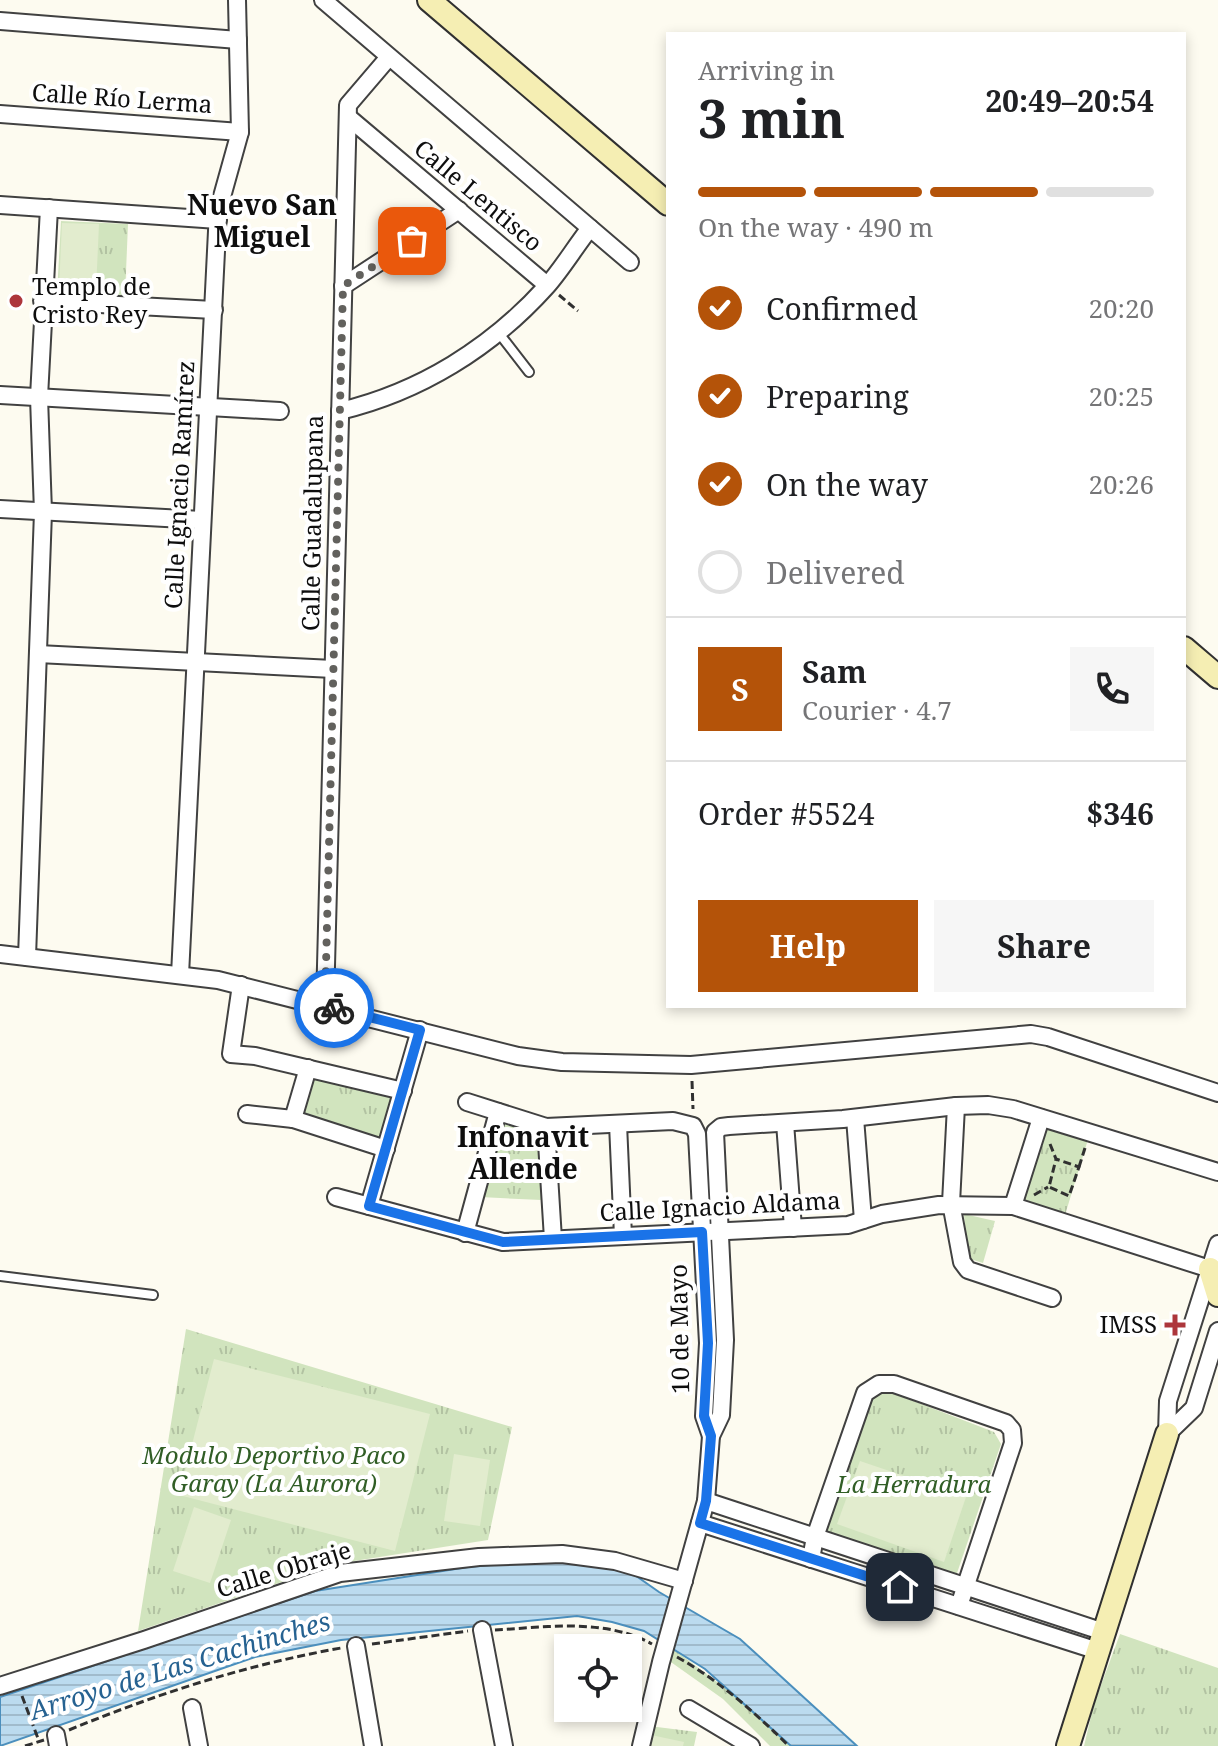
<!DOCTYPE html>
<meta charset="utf-8">
<style>
body{margin:0;font-family:"Noto Serif",serif;background:#f6f6f6;color:#202124;height:100vh;display:flex;flex-direction:column;font-size:30px;white-space:nowrap}
*{box-sizing:border-box;margin:0}
p{font-size:26px;color:#757577}
.icon{flex:none;width:44px;height:44px;fill:none;stroke:currentColor;stroke-width:2;stroke-linecap:round;stroke-linejoin:round}
.map{position:relative;flex:1;overflow:hidden}
.details{position:absolute;left:666px;top:32px;width:520px;height:976px;display:flex;flex-direction:column;background:#fff;border-radius:0px;box-shadow:0 4px 12px #0003}
.details>*{flex:none}
.controls{position:absolute;left:554px;top:1634px;display:grid;gap:16px}
.controls a{display:grid;place-items:center;width:88px;height:88px;border-radius:0px;background:#fff;box-shadow:0 4px 12px #0003;font-size:40px}
.pin{position:absolute;display:grid;place-items:center;width:68px;height:68px;color:#fff;margin:-34px;border-radius:16px;box-shadow:0 4px 12px #0006}
.courier{position:absolute;display:grid;place-items:center;width:80px;height:80px;margin:-40px;border:6px solid #1a73e8;border-radius:50%;background:#fff;color:#222;box-shadow:0 2px 10px #0007}
.headline em{font-style:normal;font-weight:700}
.headline div{display:flex;flex-direction:column-reverse}
.headline{display:flex;align-items:center;justify-content:space-between;height:136px;padding:0 32px}
h1{font-size:52px;font-weight:700;line-height:60px}
.bar{display:grid;grid-template-columns:repeat(4,1fr);gap:12px 8px;align-content:center;height:96px;padding:0 32px}
.bar i{height:10px;border-radius:6px;background:#e0e0e0}
.bar .selected{background:#b45309}
.bar p{grid-column:span 4}
.line{display:flex;align-items:center;gap:20px;padding:0 32px;border-top:2px solid #e0e0e0}
.line div{flex:1}
.round{display:grid;place-items:center;flex:none;width:84px;height:84px;border-radius:0px;background:#f6f6f6}
ol{padding:0 32px;list-style:none}
li{display:flex;align-items:center;gap:24px;height:88px}
li p{margin-inline-start:auto}
li .icon{padding:8px;border-radius:50%;background:#b45309;color:#fff;stroke-width:4}
li:last-child{color:#757577}
li i{width:44px;height:44px;border:4px solid #e0e0e0;border-radius:50%}
.primary-button{display:flex;gap:16px;margin-top:auto;padding:16px 32px}
.primary-button a{flex:1;height:92px;border-radius:0px;background:#b45309;color:#fff;font-size:32px;font-weight:700;line-height:92px;text-align:center}
.primary-button a+a{background:#f6f6f6;color:#202124}
.map>svg:first-child{display:block}
.grass{fill:url(#grass-tufts)}
.pitch{fill:#e2ecce}
.water{fill:url(#water-rules);stroke:#4b8fbd;stroke-width:2}
.lines{fill:none;stroke-linecap:round;stroke-linejoin:round}
.service-casing{stroke:#414141;stroke-width:12}
.minor-casing{stroke:#414141;stroke-width:20}
.secondary-casing{stroke:#303030;stroke-width:26}
.path{stroke:#303030;stroke-width:3;stroke-dasharray:8 4;stroke-linecap:butt}
.service{stroke:#fff;stroke-width:8}
.minor{stroke:#fff;stroke-width:16}
.secondary{stroke:#f5eeb3;stroke-width:22}
.done{stroke:#62615d;stroke-width:8;stroke-dasharray:0 14.4}
.route{stroke:#1a73e8;stroke-width:10}
.poi-dot{fill:#ad363b;stroke:#fff;stroke-width:3}
.labels{text-anchor:middle;stroke-width:8;stroke-linejoin:round;paint-order:stroke}
.street-label{font-size:24px;fill:#0e0e0e;stroke:#fff}
.poi-label{font-size:24px;fill:#0e0e0e;stroke:#fff;text-anchor:start}
.park-label{font-size:24px;font-style:italic;fill:#315e26;stroke:#fff}
.water-label{font-size:26px;font-style:italic;fill:#266291;stroke:#fff}
.quarter-label{font-size:28px;font-weight:bold;fill:#0e0e0e;stroke:#fff}
</style>
<div class="map">
<svg width="1218" height="1746" viewBox="0 0 1218 1746">
<defs>
<pattern id="grass-tufts" width="24" height="20" patternUnits="userSpaceOnUse" patternTransform="scale(2)"><rect width="24" height="20" fill="#d1e4be"/><path d="M3 7l-1-3M5 7V3M7 7l1-3M15 17l-1-3M17 17v-4M19 17l1-3" fill="none" stroke="#b2c2a2"/></pattern>
<pattern id="water-rules" width="6" height="5" patternUnits="userSpaceOnUse" patternTransform="scale(2)"><rect width="6" height="5" fill="#bbdbef"/><path d="M0 2.5h6" fill="none" stroke="#a0bbcc"/></pattern>
</defs>
<rect width="100%" height="100%" fill="#fdfbf0"/>
<g class="grass">
<polygon points="61,221 128,224 125,296 57,294"/>
<polygon points="312,1069 397,1094 383,1139 295,1115"/>
<polygon points="501,1113 540,1129 541,1200 480,1197"/>
<polygon points="1041,1118 1090,1133 1065,1215 1013,1206"/>
<polygon points="964,1214 995,1221 983,1263 967,1258"/>
<polygon points="186,1329 512,1427 488,1540 335,1564 138,1631"/>
<polygon points="885,1390 994,1432 1001,1444 955,1579 822,1532 872,1397"/>
<polygon points="1120,1634 1218,1668 1218,1746 1084,1746 1094,1704"/>
<polygon points="672,1648 787,1735 795,1746 770,1746 723,1699 668,1660"/>
<polygon points="649,1726 697,1732 694,1746 645,1746"/>
</g>
<g class="pitch">
<polygon points="62,223 99,224 96,290 59,289"/>
<polygon points="214,1359 430,1414 395,1551 179,1495"/>
<polygon points="454,1454 490,1460 480,1526 444,1521"/>
<polygon points="860,1461 966,1497 944,1562 837,1524"/>
<polygon points="194,1507 231,1520 210,1583 173,1571"/>
<polygon points="651,1735 684,1742 683,1746 649,1746"/>
</g>
<polygon class="water" points="557,1559 629,1571 659,1592 740,1639 857,1746 791,1746 705,1669 644,1631 612,1622 577,1616 341,1640 255,1657 0,1746 0,1697 315,1591 468,1567"/>
<g class="lines">
<defs>
<g id="service">
<polyline points="498,332 529,372"/>
<polyline points="0,1276 153,1295"/>
</g>
<g id="minor">
<polyline points="323,0 630,262"/>
<polyline points="0,21 238,40"/>
<polyline points="0,114 240,132"/>
<polyline points="348,117 547,285"/>
<polyline points="0,205 218,220"/>
<polyline points="343,286 459,210"/>
<polyline points="42,301 214,310"/>
<polyline points="0,395 280,411"/>
<path d="M 340,411 C 420,392 491,348 546,287 C 562,269 575,247 590,228"/>
<polyline points="0,509 202,520"/>
<polyline points="38,654 333,669"/>
<polyline points="0,954 218,980 518,1056 562,1062 691,1065 1031,1034 1048,1037 1218,1093"/>
<polyline points="27,957 43,512 39,397 49,208"/>
<polyline points="180,975 218,211 240,132 237,0"/>
<polyline points="241,985 231,1054 255,1056 403,1091"/>
<polyline points="325,1005 348,105 389,57"/>
<polyline points="467,1102 546,1127 673,1121 693,1126 697,1134 708,1343 704,1416 711,1436"/>
<polyline points="956,1106 951,1203 962,1262 968,1270 1052,1298"/>
<polyline points="247,1114 293,1119 386,1149"/>
<polyline points="855,1118 863,1220"/>
<polyline points="293,1119 308,1068"/>
<polyline points="785,1123 793,1228"/>
<polyline points="618,1124 623,1236"/>
<polyline points="546,1127 553,1239"/>
<polyline points="336,1197 503,1242 848,1225 882,1214 939,1205 1013,1206 1210,1269"/>
<polyline points="369,1206 420,1030"/>
<polyline points="1013,1206 1041,1118"/>
<polyline points="465,1233 498,1112"/>
<polyline points="1167,1434 1168,1401 1218,1244"/>
<polyline points="1167,1434 1194,1408 1218,1331"/>
<polyline points="706,1501 1104,1632"/>
<polyline points="700,1523 1098,1651"/>
<polyline points="811,1559 815,1537 865,1393 879,1384 894,1384 1006,1423 1012,1430 1013,1443 959,1606"/>
<polyline points="482,1630 504,1746"/>
<polyline points="356,1646 373,1746"/>
<polyline points="0,1686 144,1640 340,1573 479,1557 562,1554 615,1561 684,1581"/>
<polyline points="192,1708 199,1746"/>
<polyline points="689,1709 751,1746"/>
<polyline points="56,1735 58,1746"/>
<polyline points="641,1746 661,1662 706,1501 711,1436 721,1415 725,1340 715,1132 721,1127 729,1126 843,1119 956,1106 988,1105 1013,1109 1218,1172"/>
</g>
<g id="secondary">
<polyline points="429,0 668,204"/>
<polyline points="1184,648 1218,677"/>
<polyline points="1210,1269 1218,1295"/>
<polyline points="1068,1746 1167,1434"/>
</g>
</defs>
<use href="#service" class="service-casing"/>
<use href="#minor" class="minor-casing"/>
<use href="#secondary" class="secondary-casing"/>
<g class="path">
<polyline points="559,295 578,311"/>
<polyline points="692,1081 693,1109"/>
<polyline points="1050,1144 1056,1159 1079,1167 1069,1196 1049,1187 1056,1159"/>
<polyline points="1079,1167 1085,1148"/>
<polyline points="1034,1195 1048,1187"/>
<path d="M 495,1630 C 547,1627 605,1618 652,1644"/>
<polyline points="372,1644 468,1631"/>
<path d="M 677,1657 C 720,1681 754,1712 789,1746"/>
<polyline points="22,1696 39,1741"/>
<path d="M 69,1730 C 159,1693 246,1665 341,1648"/>
<polyline points="25,1746 44,1740"/>
</g>
<use href="#service" class="service"/>
<use href="#minor" class="minor"/>
<use href="#secondary" class="secondary"/>
</g>
<g class="lines">
<polyline class="done" points="334,1008 325,1005 343,286 412,241"/>
<polyline class="route" points="334,1008 420,1030 369,1206 503,1242 702,1232 708,1343 704,1416 711,1436 706,1501 700,1523 900,1587"/>
</g>
<g class="poi-dot">
<circle cx="16" cy="301" r="8"/>
<path d="M1171 1313h8v8h8v8h-8v8h-8v-8h-8v-8h8z"/>
</g>
<g class="labels">
<g class="street-label">
<text transform="translate(122 99) rotate(4)" y="8">Calle Río Lerma</text>
<text transform="translate(478 196) rotate(40)" y="8">Calle Lentisco</text>
<text transform="translate(180 485) rotate(-87)" y="8">Calle Ignacio Ramírez</text>
<text transform="translate(313 523) rotate(-89)" y="8">Calle Guadalupana</text>
<text transform="translate(720 1207) rotate(-3)" y="8">Calle Ignacio Aldama</text>
<text transform="translate(680 1329) rotate(-91)" y="8">10 de Mayo</text>
<text transform="translate(284 1570) rotate(-17)" y="8">Calle Obraje</text>
</g>
<g class="poi-label">
<text x="32" y="295">Templo de<tspan x="32" dy="28">Cristo Rey</tspan></text>
<text x="1157" y="1333" text-anchor="end">IMSS</text>
</g>
<g class="park-label">
<text x="274" y="1464">Modulo Deportivo Paco<tspan x="274" dy="28">Garay (La Aurora)</tspan></text>
<text x="914" y="1493">La Herradura</text>
</g>
<g class="water-label">
<text transform="translate(180 1666) rotate(-17)" y="9">Arroyo de Las Cachinches</text>
</g>
<g class="quarter-label">
<text x="262" y="215">Nuevo San<tspan x="262" dy="32">Miguel</tspan></text>
<text x="523" y="1147">Infonavit<tspan x="523" dy="32">Allende</tspan></text>
</g>
</g>
</svg>
<div class="controls">
<a><svg class="icon" aria-label="locate" viewBox="0 0 24 24"><circle cx="12" cy="12" r="6"/><path d="M12 2v4M12 18v4M2 12h4M18 12h4"/></svg></a>
</div>
<div class="pin" style="left:412px;top:241px;background:#ea580c"><svg class="icon" aria-label="bag" viewBox="0 0 24 24"><path d="M5 8h14l-1 12H6zM9 8a3 3 0 0 1 6 0"/></svg></div>
<div class="pin" style="left:900px;top:1587px;background:#1f2937"><svg class="icon" aria-label="home" viewBox="0 0 24 24"><path d="M3 11l9-7 9 7M6 9v11h12V9"/></svg></div>
<div class="courier" style="left:334px;top:1008px"><svg class="icon" aria-label="bike" viewBox="0 0 24 24"><circle cx="6" cy="16" r="4"/><circle cx="18" cy="16" r="4"/><path d="M6 16l4-8h5l3 8M10 8l3 8H6M13 5h3"/></svg></div>
<section class="details">
<div class="headline"><div><h1>3 min</h1><p>Arriving in</p></div><em>20:49–20:54</em></div>
<div class="bar"><i class="selected"></i><i class="selected"></i><i class="selected"></i><i></i><p>On the way · 490 m</p></div>
<ol>
<li><svg class="icon" aria-label="check" viewBox="0 0 24 24"><path d="M5 12l5 5 9-10"/></svg>Confirmed<p>20:20</p></li>
<li><svg class="icon" aria-label="check" viewBox="0 0 24 24"><path d="M5 12l5 5 9-10"/></svg>Preparing<p>20:25</p></li>
<li><svg class="icon" aria-label="check" viewBox="0 0 24 24"><path d="M5 12l5 5 9-10"/></svg>On the way<p>20:26</p></li>
<li><i></i>Delivered</li>
</ol>
<div class="line" style="height:144px"><b class="round" style="background:#b45309;color:#fff">S</b><div><b>Sam</b><p>Courier · 4.7</p></div><a class="round"><svg class="icon" aria-label="phone" viewBox="0 0 24 24"><path d="M5 4h4l2 5-3 2q2 4 5 5l2-3 5 2v4C11 20 4 13 5 4z"/></svg></a></div>
<div class="line" style="height:104px"><div>Order #5524</div><b>$346</b></div>
<div class="primary-button"><a>Help</a><a>Share</a></div>
</section>
</div>
